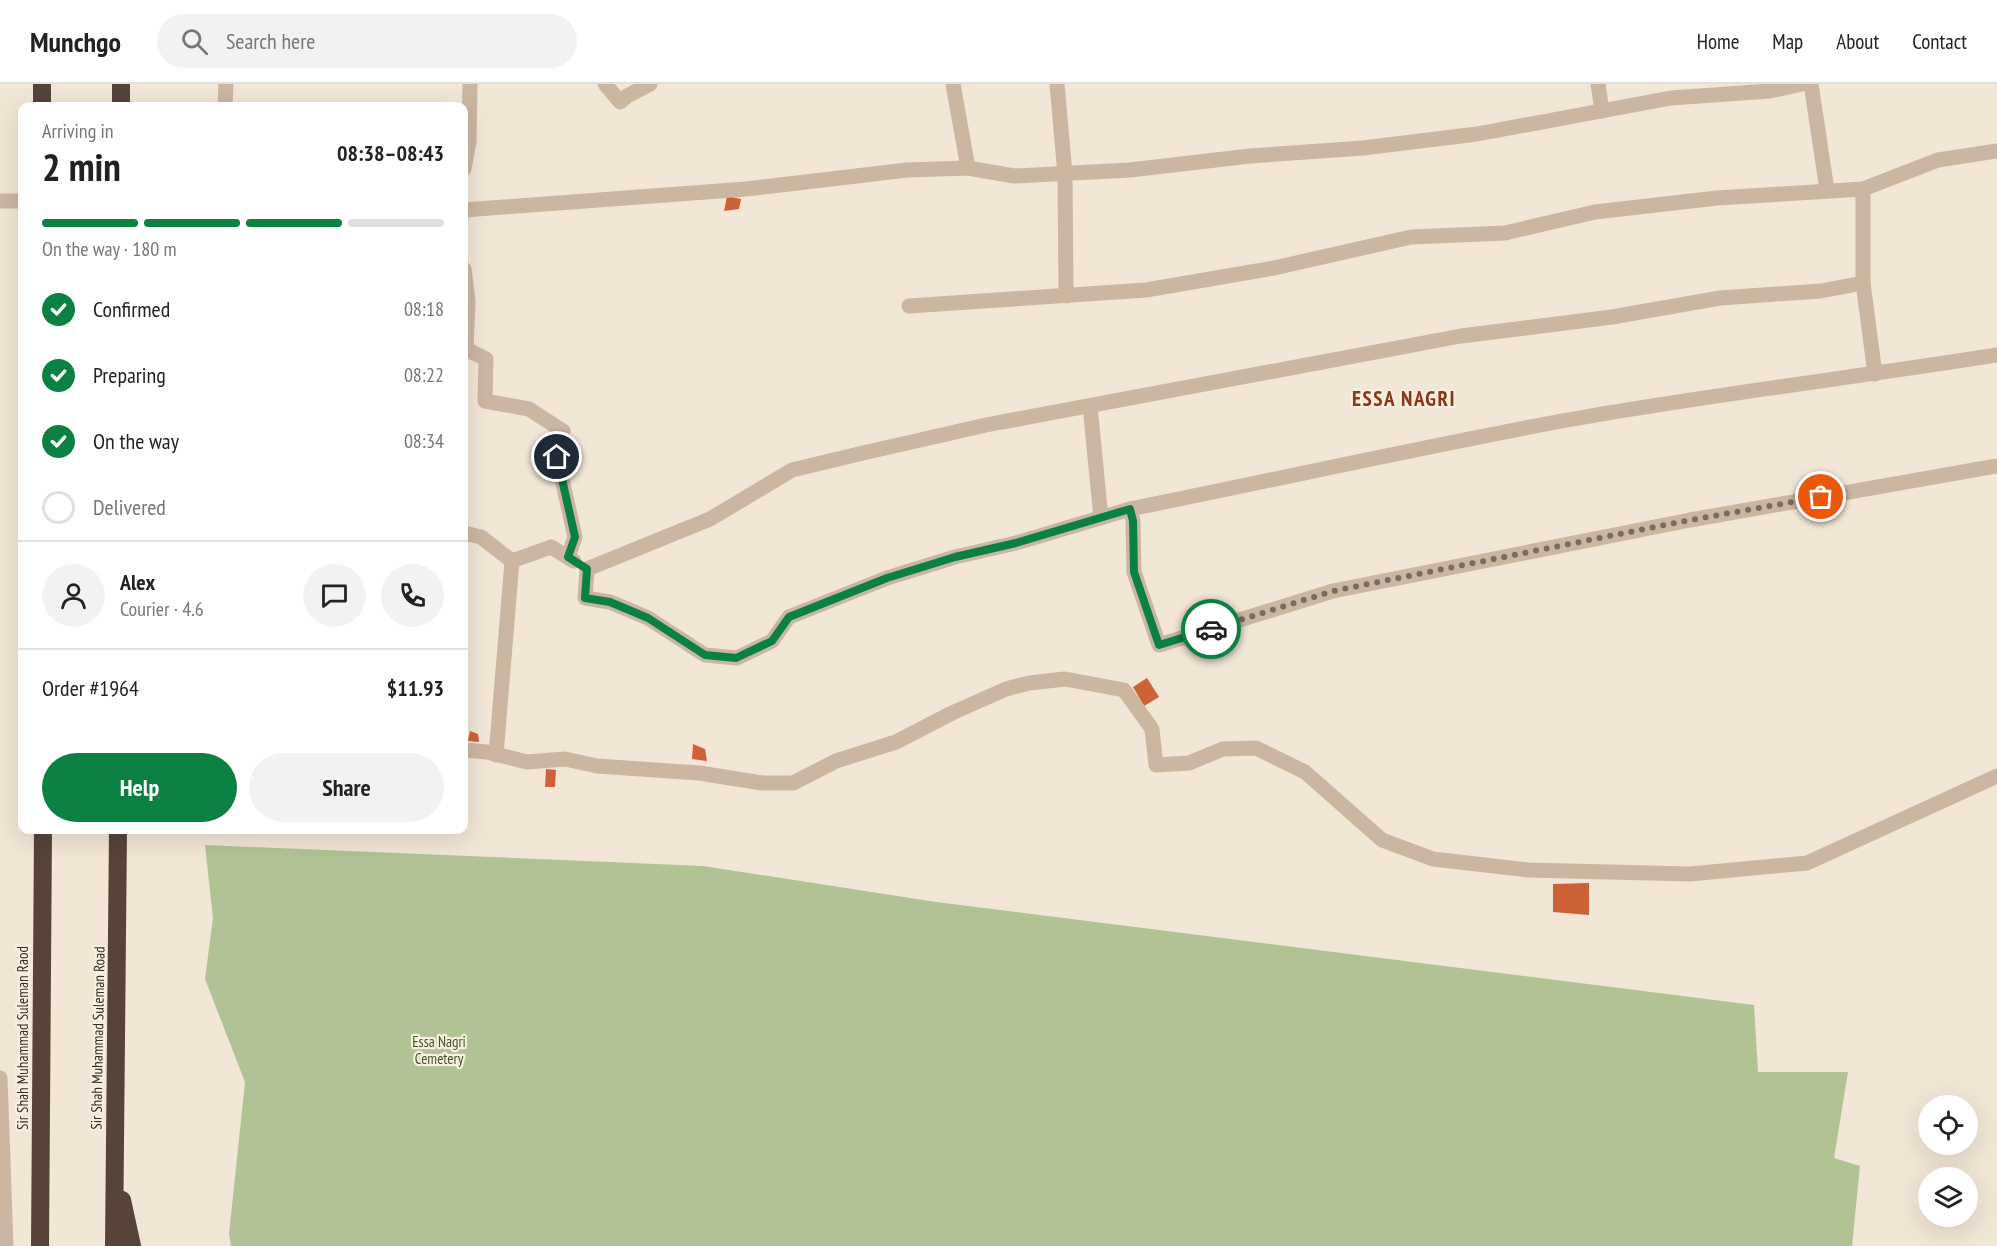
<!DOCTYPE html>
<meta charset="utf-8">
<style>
body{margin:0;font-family:"PT Sans Narrow",sans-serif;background:#f2f2f2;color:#222;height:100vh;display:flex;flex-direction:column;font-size:22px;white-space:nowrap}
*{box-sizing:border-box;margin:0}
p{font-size:20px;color:#767676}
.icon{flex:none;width:33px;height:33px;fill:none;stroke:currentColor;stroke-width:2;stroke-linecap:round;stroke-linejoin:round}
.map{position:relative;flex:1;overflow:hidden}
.drawer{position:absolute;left:18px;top:18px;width:450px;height:732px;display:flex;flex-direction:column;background:#fff;border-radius:12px;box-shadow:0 6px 24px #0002}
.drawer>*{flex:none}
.controls{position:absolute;left:1918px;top:1011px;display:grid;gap:12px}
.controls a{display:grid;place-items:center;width:60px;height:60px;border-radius:50%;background:#fff;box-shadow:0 6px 24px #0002;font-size:30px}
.pin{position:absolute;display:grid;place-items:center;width:51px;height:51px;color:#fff;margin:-26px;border:3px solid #fff;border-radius:50%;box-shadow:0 2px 6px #0007}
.courier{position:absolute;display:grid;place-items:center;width:60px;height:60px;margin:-30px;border:4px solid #0b8043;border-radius:50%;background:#fff;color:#222;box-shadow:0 2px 8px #0007}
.headline em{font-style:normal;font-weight:600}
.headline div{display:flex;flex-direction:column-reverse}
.headline{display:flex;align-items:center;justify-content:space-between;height:102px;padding:0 24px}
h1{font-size:39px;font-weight:600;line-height:45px}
.bar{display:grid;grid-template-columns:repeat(4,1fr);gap:9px 6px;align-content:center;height:72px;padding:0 24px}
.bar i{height:8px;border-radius:4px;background:#e0e0e0}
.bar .active{background:#0b8043}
.bar p{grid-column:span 4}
.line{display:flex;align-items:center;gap:15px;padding:0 24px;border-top:2px solid #e0e0e0}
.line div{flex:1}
.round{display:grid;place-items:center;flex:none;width:63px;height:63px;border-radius:32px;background:#f2f2f2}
ol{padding:0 24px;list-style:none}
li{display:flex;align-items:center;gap:18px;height:66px}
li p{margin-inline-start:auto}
li .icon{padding:6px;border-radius:50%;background:#0b8043;color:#fff;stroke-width:4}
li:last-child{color:#767676}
li i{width:33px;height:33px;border:3px solid #e0e0e0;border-radius:50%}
.cta{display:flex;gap:12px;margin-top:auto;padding:12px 24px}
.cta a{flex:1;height:69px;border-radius:36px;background:#0b8043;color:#fff;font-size:24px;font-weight:600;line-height:69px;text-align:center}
.cta a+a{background:#f2f2f2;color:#222}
header{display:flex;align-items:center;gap:36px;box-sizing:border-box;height:84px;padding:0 30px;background:#fff;border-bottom:2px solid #e0e0e0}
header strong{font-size:28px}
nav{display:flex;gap:33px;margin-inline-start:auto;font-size:21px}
.search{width:420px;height:54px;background:#f2f2f2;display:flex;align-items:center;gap:15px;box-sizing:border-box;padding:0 21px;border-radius:33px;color:#767676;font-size:22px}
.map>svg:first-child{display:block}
.green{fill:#b1c295}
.building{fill:#cf6137}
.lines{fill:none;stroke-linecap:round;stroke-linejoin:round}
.lane{stroke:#cbb6a1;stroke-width:15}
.street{stroke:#cbb6a1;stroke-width:15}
.highway{stroke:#56443b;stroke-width:18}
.done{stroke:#776c63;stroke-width:6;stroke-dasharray:0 10.8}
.route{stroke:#0b8043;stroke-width:8}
.labels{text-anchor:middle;stroke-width:4.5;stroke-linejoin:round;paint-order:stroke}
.street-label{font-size:15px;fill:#352a25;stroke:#faf0e2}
.park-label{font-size:15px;fill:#425527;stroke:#faf0e2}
.district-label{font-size:21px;font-weight:bold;letter-spacing:1.5px;fill:#893718;stroke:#faf0e2}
</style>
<header>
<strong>Munchgo</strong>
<div class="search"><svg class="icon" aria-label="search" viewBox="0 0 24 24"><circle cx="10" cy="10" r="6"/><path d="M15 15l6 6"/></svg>Search here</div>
<nav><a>Home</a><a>Map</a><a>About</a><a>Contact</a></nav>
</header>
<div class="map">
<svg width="1997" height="1162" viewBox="0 0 1997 1162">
<rect width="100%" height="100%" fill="#f2e6d6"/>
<polygon class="green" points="205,761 703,782 936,818 1754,921 1758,988 1848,988 1834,1074 1860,1082 1852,1162 231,1162 229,1150 245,998 205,895 213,834"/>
<g class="building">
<polygon points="727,112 741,115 739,125 724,127"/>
<polygon points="1147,594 1159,613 1144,622 1133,603"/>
<polygon points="470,647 478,650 479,658 468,657"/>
<polygon points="693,660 705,665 707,677 692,675"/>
<polygon points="546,685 556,686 555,703 545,703"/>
<polygon points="1589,799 1589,831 1553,828 1553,800"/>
</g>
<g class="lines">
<g class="lane">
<polyline points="225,22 226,0"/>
<polyline points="0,994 6,1162"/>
</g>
<g class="street">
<polyline points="605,0 620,18 627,12 650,0"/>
<polyline points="953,0 968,84"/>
<polyline points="1057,0 1065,90 1066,212"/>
<polyline points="1598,0 1602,27"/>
<polyline points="1811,0 1827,106"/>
<polyline points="464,85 469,58 470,0"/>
<polyline points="1863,105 1938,76 1997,67"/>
<polyline points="0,117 22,117"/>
<polyline points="464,126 746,105 907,86 968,84 1014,92 1130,86 1250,72 1363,64 1477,50 1671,14 1770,7 1802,0"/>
<polyline points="464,185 468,217 466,265 486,275 485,317 529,325 563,347 557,373 575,453 568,473"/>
<polyline points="909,222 1146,206 1274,184 1411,153 1505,149 1595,128 1717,114 1863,105 1863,199"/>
<polyline points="1090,322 1101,434"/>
<path d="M 1130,425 C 1274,396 1417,364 1562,337 C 1706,311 1852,294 1997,271"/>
<polyline points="464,449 481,453 512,477 496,671"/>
<polyline points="512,477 551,463 574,477"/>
<polyline points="587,485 585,514 610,518 648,534 705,571 737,574 772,557 789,533 887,494 955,473 1016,459 1130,425 1133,437 1134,488 1159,561 1333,507 1690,436 1997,382"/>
<polyline points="587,485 710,435 792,386 863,369 986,341 1461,252 1612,233 1720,214 1821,207 1863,199 1875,290"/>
<polyline points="464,666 487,668 527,678 565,675 597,682 699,689 762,699 793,699 836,677 896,658 952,629 1006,605 1029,599 1065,595 1124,606 1152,645 1156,681 1189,679 1223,665 1256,664 1305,688 1382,756 1433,775 1528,786 1690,790 1807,779 1997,692"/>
</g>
<g class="highway">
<polyline points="42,22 42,0"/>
<polyline points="121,22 121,0"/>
<polyline points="122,1116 132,1162"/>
<polyline points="40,1162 43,746"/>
<polyline points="114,1162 118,746"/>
</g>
</g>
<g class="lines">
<polyline class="done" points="1211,545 1333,507 1690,436 1821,413"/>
<polyline class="route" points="557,373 575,453 568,473 587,485 585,514 610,518 648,534 705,571 736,574 772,557 789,533 887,494 955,473 1016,459 1130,425 1133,437 1134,488 1159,561 1211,545"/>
</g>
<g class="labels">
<g class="street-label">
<text transform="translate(23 954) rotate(-90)" y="5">Sir Shah Muhammad Suleman Raod</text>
<text transform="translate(98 954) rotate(-89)" y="5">Sir Shah Muhammad Suleman Road</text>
</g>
<g class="park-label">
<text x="439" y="963">Essa Nagri<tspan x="439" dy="17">Cemetery</tspan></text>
</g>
<g class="district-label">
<text x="1404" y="322">ESSA NAGRI</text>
</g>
</g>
</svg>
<div class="controls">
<a><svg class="icon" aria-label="locate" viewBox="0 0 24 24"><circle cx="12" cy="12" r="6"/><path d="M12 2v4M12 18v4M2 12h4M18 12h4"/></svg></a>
<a><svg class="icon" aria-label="layers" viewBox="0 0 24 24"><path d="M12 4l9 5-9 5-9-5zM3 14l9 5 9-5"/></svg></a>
</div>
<div class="pin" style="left:1821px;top:413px;background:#ea580c"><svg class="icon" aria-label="bag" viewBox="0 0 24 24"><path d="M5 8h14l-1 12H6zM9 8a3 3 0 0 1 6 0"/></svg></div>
<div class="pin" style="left:557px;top:373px;background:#1f2937"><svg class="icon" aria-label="home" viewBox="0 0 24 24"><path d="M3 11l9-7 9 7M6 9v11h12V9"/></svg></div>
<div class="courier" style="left:1211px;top:545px"><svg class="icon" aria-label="car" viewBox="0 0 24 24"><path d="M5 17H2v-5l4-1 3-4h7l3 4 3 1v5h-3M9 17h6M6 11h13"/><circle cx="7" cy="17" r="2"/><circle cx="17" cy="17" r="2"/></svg></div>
<section class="drawer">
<div class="headline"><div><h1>2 min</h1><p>Arriving in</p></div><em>08:38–08:43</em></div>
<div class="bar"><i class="active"></i><i class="active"></i><i class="active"></i><i></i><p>On the way · 180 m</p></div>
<ol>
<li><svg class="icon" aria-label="check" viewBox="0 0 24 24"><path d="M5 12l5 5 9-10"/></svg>Confirmed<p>08:18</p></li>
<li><svg class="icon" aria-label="check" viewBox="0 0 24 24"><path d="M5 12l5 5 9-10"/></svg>Preparing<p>08:22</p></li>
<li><svg class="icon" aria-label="check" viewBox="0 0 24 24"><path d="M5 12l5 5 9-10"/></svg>On the way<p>08:34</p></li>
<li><i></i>Delivered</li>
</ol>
<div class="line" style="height:108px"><a class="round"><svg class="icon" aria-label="person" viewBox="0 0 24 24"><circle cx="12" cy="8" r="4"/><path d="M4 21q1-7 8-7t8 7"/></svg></a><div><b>Alex</b><p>Courier · 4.6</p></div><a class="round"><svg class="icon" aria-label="chat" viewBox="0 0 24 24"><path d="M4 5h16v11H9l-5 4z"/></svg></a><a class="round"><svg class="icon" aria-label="phone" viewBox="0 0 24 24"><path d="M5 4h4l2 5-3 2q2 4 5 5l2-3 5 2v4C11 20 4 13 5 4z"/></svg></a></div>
<div class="line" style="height:78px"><div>Order #1964</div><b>$11.93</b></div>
<div class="cta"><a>Help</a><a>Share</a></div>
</section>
</div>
